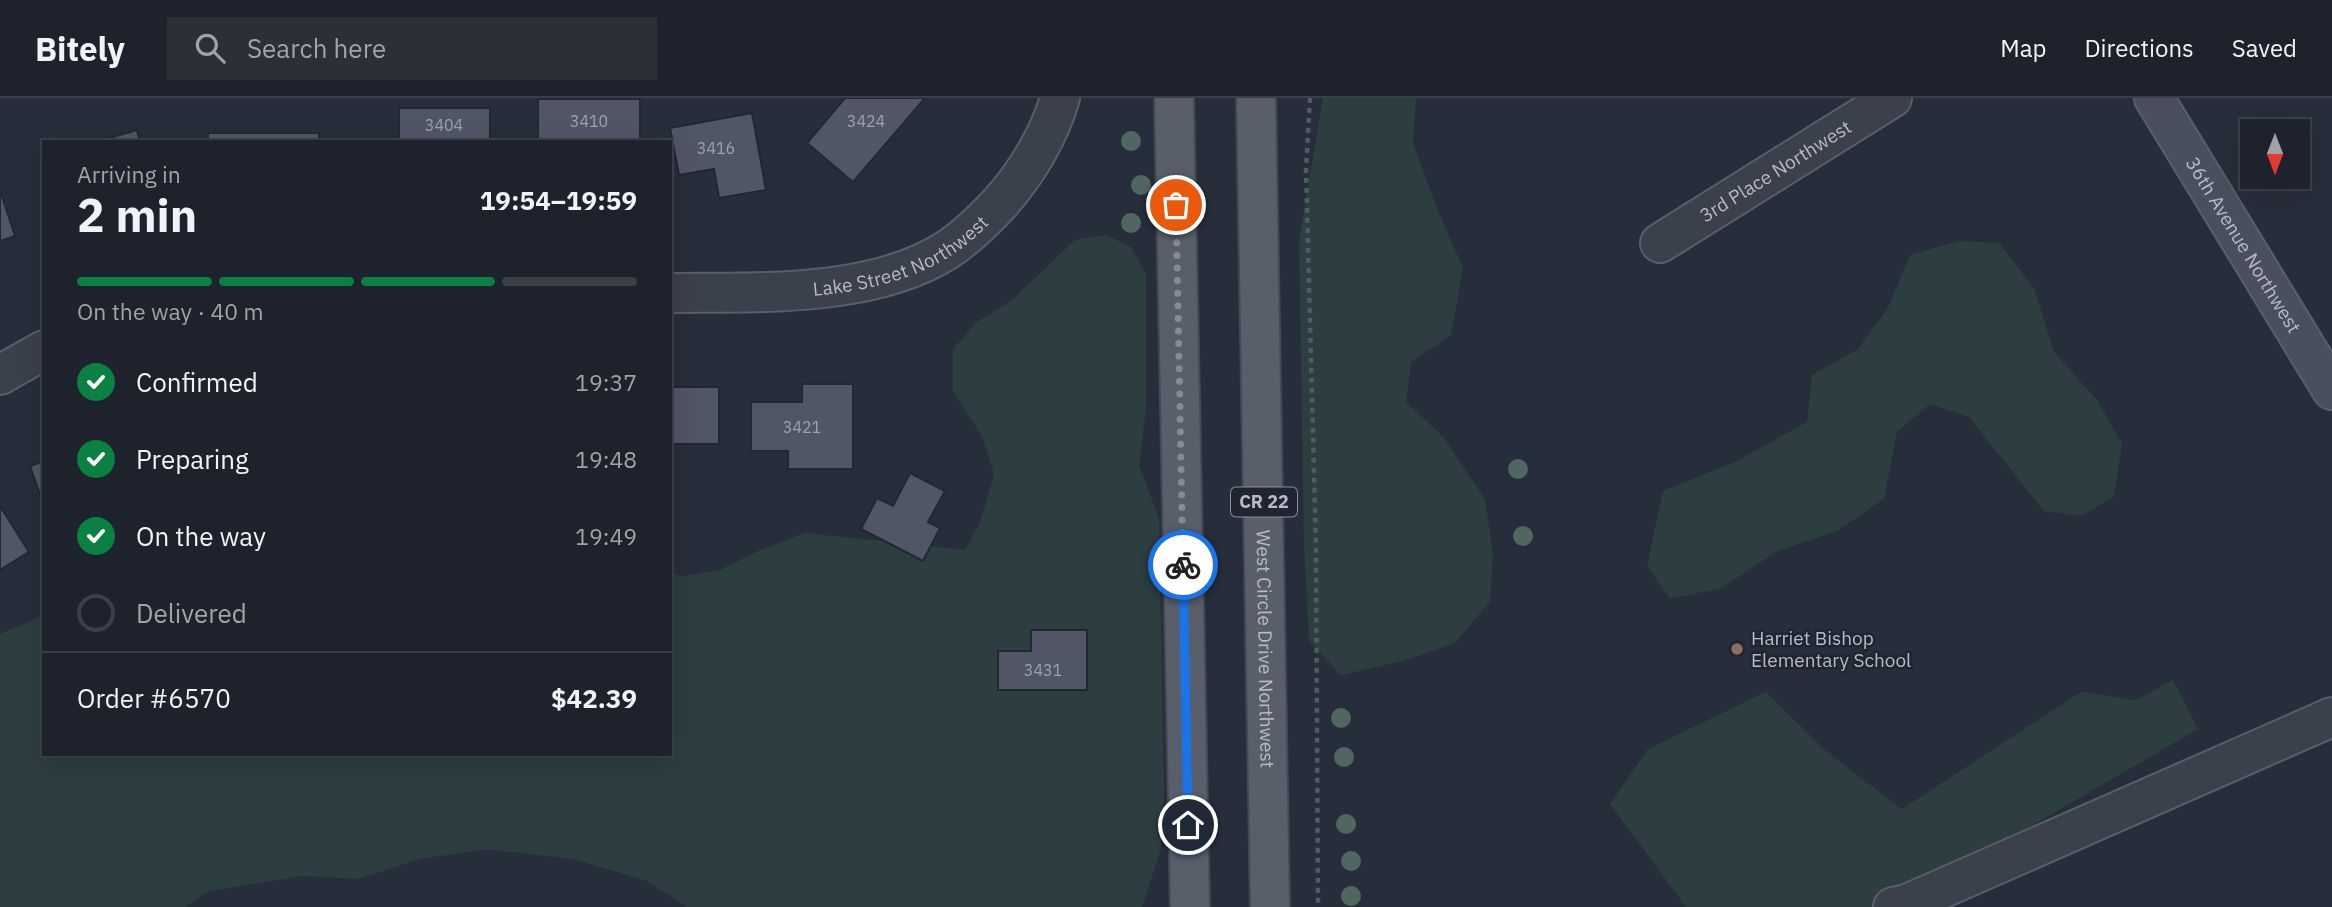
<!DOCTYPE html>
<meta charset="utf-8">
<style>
body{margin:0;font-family:"IBM Plex Sans",sans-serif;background:#2a2f38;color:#f1f3f6;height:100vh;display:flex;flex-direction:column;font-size:26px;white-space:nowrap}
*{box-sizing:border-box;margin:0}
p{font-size:23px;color:#a0a4a9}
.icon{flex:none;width:38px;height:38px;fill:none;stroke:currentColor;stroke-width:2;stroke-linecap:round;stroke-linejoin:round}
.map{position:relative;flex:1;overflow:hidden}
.side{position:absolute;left:42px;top:42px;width:630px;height:616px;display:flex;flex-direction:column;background:#1d222c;border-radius:0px;box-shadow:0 7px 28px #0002,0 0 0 2px #3b3f48}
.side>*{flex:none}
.needle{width:46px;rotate:180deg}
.controls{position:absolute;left:2240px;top:21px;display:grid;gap:14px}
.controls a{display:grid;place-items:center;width:70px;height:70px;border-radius:0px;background:#1d222c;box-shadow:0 7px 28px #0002,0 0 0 2px #3b3f48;font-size:35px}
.pin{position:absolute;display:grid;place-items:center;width:60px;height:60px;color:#fff;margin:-30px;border:4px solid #fff;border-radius:50%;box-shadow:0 2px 7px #0007}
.courier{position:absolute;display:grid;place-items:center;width:70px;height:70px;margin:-35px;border:5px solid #1a73e8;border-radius:50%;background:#fff;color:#222;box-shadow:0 2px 9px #0007}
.head em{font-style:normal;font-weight:800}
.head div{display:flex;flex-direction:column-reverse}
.head{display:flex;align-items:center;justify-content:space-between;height:119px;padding:0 35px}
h1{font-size:46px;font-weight:800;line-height:52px}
.bar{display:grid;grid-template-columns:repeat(4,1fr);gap:10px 7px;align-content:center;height:84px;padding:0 35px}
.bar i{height:9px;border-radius:5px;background:#3b3f48}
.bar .current{background:#0b8043}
.bar p{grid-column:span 4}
.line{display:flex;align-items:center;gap:18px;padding:0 35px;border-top:2px solid #3b3f48}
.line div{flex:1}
ol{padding:0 35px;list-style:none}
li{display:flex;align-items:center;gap:21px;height:77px}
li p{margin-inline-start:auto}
li .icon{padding:7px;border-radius:50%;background:#0b8043;color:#fff;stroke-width:4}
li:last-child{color:#a0a4a9}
li i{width:38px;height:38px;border:4px solid #3b3f48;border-radius:50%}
header{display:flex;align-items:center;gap:42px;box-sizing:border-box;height:98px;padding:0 35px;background:#1d222c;border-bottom:2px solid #3b3f48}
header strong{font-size:33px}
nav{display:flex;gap:38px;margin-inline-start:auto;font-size:24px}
.search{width:490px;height:63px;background:#2a2f38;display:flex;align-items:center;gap:18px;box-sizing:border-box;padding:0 24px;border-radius:0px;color:#a0a4a9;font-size:26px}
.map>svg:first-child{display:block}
.green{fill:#2d3e40}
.building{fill:#505666;stroke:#212733;stroke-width:2}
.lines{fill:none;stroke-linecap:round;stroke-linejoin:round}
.street-casing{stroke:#585e6a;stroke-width:42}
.secondary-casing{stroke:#585e6a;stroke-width:42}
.primary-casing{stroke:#434955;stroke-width:42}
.path{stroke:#4d5c60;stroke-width:4.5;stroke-dasharray:5 5;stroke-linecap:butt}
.street{stroke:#3a404c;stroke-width:38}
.secondary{stroke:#494f5e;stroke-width:38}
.primary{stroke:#585f6b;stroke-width:38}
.tree{fill:#4f675f}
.done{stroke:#848a96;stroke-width:7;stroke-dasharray:0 12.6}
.route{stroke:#1a73e8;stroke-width:9}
.education-dot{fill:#8d6e63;stroke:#1f2531;stroke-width:2.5}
.labels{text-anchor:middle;stroke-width:5;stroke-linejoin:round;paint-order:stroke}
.number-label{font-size:16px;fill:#9ca2af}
.shield{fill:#1f2531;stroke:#898e9a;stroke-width:2}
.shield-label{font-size:18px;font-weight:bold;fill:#b6bbc7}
.street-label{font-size:19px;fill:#b6bbc7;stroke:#1f2531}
.poi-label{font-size:19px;fill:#b6bbc7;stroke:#1f2531;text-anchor:start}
</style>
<header>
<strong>Bitely</strong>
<div class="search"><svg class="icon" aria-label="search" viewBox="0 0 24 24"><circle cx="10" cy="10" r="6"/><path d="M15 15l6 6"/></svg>Search here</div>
<nav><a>Map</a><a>Directions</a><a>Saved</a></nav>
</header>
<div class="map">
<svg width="2332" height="809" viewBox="0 0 2332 809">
<rect width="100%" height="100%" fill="#272e3b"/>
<g class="green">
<polygon points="1323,0 1416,0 1413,45 1438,113 1463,170 1451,237 1411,264 1406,304 1443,339 1485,401 1493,456 1490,503 1455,545 1403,563 1341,577 1309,542 1304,446 1299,142"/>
<polygon points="1106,137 1131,149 1146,177 1146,311 1139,368 1159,420 1164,694 1161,751 1142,809 687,809 647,783 573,761 487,751 420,761 358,781 303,778 209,793 185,809 0,809 0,536 44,517 44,656 670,656 670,475 682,478 718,473 758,453 805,435 965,452 980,425 994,376 982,338 953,293 953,251 977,224 1012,202 1075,142"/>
<polygon points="1959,143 1999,145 2034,190 2054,254 2097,302 2122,346 2114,398 2082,418 2044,413 1969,319 1930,306 1897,334 1884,401 1837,433 1777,453 1720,491 1670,500 1647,468 1663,393 1735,364 1807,324 1812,277 1857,252 1887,212 1910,157"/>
<polygon points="2173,582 2198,631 1892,809 1686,809 1610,706 1648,651 1766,594 1827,654 1902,711 2081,594 2136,602"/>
</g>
<g class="building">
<polygon points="845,0 925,0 853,84 807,45"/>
<rect x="538" y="1" width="102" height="43"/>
<rect x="399" y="10" width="91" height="34"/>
<polygon points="752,15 766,92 719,100 714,71 679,77 670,30"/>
<polygon points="137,32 140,44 96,44"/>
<rect x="208" y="35" width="111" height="9"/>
<polygon points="0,92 15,138 0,143"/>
<polygon points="802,286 853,286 853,371 788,371 788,353 751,353 751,304 802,304"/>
<rect x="670" y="289" width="49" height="57"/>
<polygon points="44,363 44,408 30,368"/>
<polygon points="910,375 945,393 928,424 940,430 923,463 861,431 877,400 893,408"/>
<polygon points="0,408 29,454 0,472"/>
<polygon points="1031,532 1087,532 1087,592 998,592 998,553 1031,553"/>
</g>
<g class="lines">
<defs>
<g id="street">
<path id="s1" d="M 1660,145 L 1892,0"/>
<path id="s2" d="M 670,195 C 756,194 872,200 947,152 C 967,139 983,123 999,106 C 1026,76 1049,38 1060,0"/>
<polyline points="0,277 44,252"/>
<polyline points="1893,809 1907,806 2332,619"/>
</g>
<g id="secondary">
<path id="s3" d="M 2154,0 L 2332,292"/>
</g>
<g id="primary">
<polyline points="1174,0 1190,809"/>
<path id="s4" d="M 1256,0 L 1270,809"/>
</g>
</defs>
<use href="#street" class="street-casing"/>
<use href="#secondary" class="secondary-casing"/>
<use href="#primary" class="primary-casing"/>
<polyline class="path" points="1310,0 1306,72 1316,450 1318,809"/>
<use href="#street" class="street"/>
<use href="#secondary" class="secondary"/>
<use href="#primary" class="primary"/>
</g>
<g class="tree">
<circle cx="1131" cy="43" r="10"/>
<circle cx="1141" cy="87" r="10"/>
<circle cx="1131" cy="125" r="10"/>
<circle cx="1518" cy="371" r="10"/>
<circle cx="1523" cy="438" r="10"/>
<circle cx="1341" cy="620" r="10"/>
<circle cx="1344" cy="659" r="10"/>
<circle cx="1346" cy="726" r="10"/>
<circle cx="1351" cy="763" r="10"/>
<circle cx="1351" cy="798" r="10"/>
</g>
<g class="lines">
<polyline class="done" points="1176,107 1183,467"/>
<polyline class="route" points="1183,467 1188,727"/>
</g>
<circle class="education-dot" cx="1737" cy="551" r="7"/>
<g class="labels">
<g class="number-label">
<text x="589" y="29">3410</text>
<text x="866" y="29">3424</text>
<text x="444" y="33">3404</text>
<text x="716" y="56">3416</text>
<text x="802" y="335">3421</text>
<text x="1043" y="578">3431</text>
</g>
<rect class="shield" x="1231" y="389.5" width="66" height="29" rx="5"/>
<g class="shield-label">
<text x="1264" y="410">CR 22</text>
</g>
<g class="street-label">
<text dy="7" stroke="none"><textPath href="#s1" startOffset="136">3rd Place Northwest</textPath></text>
<text dy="7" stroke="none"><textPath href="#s3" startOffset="172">36th Avenue Northwest</textPath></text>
<text dy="7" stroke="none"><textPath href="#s2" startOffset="238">Lake Street Northwest</textPath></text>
<text dy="7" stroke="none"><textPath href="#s4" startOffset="551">West Circle Drive Northwest</textPath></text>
</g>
<g class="poi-label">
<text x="1751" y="547">Harriet Bishop<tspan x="1751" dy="22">Elementary School</tspan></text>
</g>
</g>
</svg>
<div class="controls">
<a><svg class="needle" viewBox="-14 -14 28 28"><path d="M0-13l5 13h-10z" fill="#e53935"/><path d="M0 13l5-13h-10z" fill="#a0a4a9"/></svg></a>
</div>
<div class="pin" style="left:1176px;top:107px;background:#ea580c"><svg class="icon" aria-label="bag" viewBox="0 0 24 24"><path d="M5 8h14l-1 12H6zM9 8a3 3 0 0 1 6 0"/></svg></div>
<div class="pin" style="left:1188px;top:727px;background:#1f2937"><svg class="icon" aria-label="home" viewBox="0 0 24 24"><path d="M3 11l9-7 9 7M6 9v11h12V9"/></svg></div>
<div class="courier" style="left:1183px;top:467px"><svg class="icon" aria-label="bike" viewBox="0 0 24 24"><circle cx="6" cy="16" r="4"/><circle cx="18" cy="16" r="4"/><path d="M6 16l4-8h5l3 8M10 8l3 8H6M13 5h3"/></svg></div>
<section class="side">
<div class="head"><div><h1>2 min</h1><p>Arriving in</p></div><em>19:54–19:59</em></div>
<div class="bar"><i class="current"></i><i class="current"></i><i class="current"></i><i></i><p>On the way · 40 m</p></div>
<ol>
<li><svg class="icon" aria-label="check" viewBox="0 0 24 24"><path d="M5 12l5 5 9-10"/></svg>Confirmed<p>19:37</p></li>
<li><svg class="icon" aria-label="check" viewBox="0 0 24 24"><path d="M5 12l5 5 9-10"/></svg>Preparing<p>19:48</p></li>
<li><svg class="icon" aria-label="check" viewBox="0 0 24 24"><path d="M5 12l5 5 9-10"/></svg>On the way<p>19:49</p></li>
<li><i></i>Delivered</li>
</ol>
<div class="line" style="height:91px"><div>Order #6570</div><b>$42.39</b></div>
</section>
</div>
